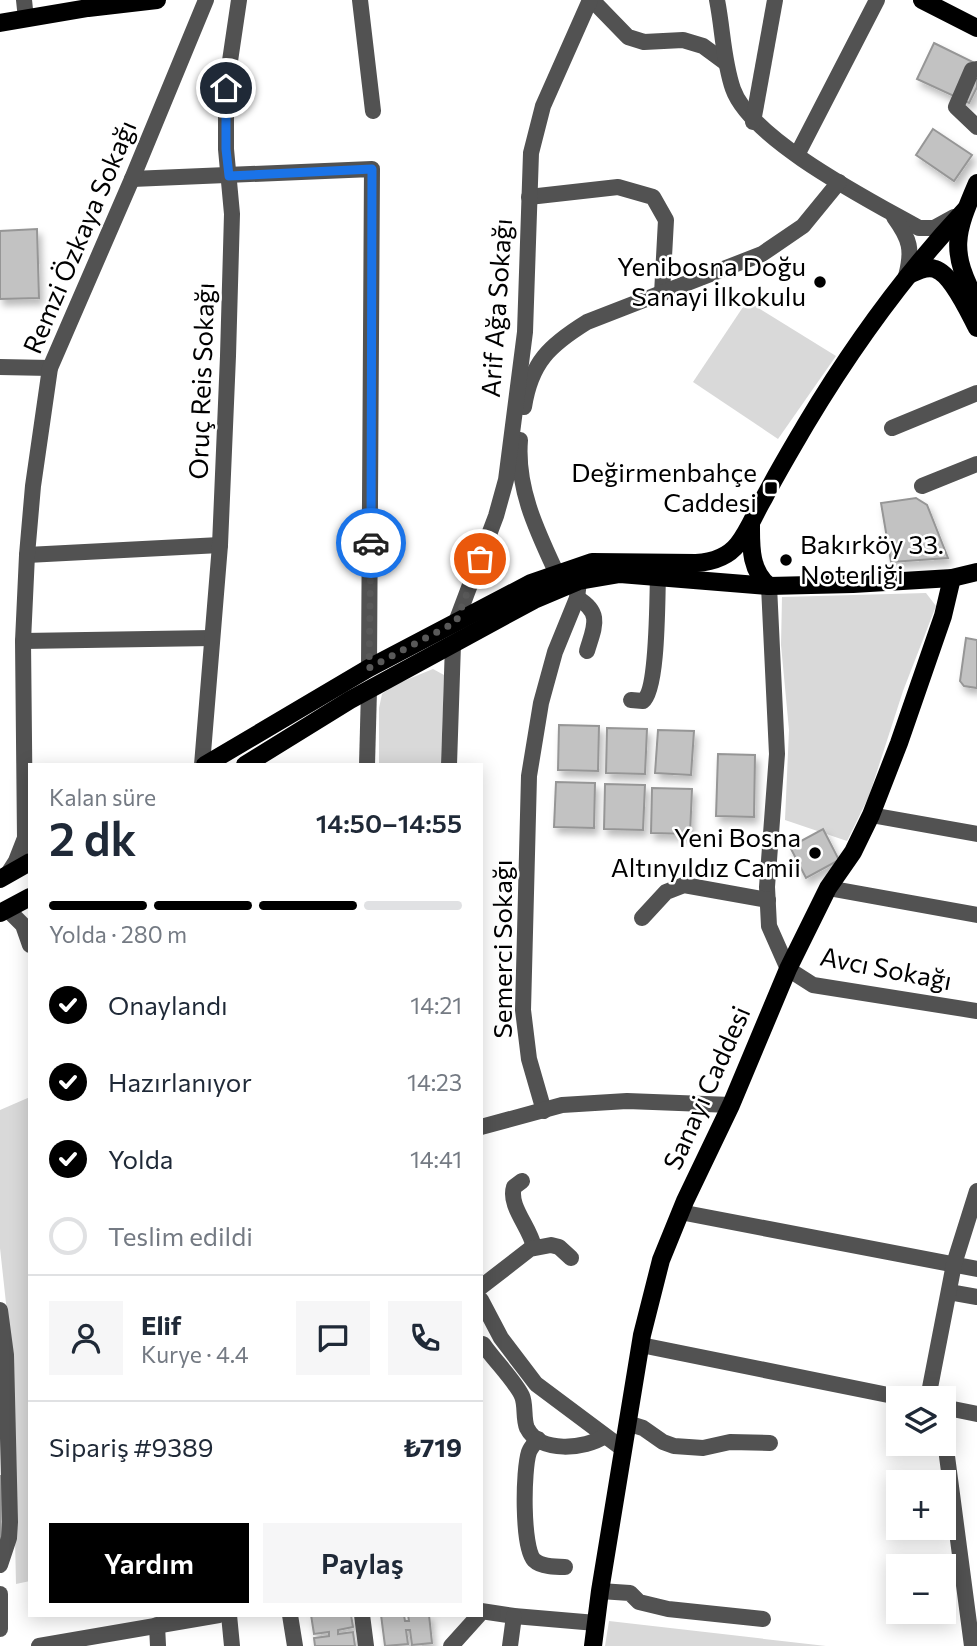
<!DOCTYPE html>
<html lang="tr">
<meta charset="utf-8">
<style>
body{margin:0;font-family:Commissioner,sans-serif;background:#f6f6f7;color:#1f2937;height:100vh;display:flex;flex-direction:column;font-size:26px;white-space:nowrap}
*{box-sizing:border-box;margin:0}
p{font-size:23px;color:#747a83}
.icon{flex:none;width:38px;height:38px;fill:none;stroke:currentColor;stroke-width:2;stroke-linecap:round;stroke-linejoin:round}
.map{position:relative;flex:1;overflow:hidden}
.sheet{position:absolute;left:28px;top:763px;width:455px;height:854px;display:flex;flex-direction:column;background:#fff;border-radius:0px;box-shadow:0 4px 18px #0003}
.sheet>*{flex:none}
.buttons{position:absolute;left:886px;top:1386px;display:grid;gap:14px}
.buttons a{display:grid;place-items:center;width:70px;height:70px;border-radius:0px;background:#fff;box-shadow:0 4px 18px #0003;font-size:35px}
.pin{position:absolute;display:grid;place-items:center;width:60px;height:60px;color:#fff;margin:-30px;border:4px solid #fff;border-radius:50%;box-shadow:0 2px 7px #0007}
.courier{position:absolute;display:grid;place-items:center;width:70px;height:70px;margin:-35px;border:5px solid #1a73e8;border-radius:50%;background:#fff;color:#222;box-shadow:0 2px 9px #0007}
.overview em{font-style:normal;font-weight:600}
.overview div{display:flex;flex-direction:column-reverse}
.overview{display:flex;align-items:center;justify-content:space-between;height:119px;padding:0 21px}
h1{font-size:46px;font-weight:600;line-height:52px}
.bar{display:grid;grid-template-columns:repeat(4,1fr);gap:10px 7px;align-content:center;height:84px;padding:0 21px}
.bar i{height:9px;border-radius:5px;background:#e0e1e3}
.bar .active{background:#000}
.bar p{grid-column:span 4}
.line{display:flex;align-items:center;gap:18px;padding:0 21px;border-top:2px solid #e0e1e3}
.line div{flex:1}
.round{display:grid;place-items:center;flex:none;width:74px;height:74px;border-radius:0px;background:#f6f6f7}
ol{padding:0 21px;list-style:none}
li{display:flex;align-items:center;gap:21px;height:77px}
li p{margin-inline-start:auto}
li .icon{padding:7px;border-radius:50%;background:#000;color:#fff;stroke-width:4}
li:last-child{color:#747a83}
li i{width:38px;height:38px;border:4px solid #e0e1e3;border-radius:50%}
.button{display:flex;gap:14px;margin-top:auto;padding:14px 21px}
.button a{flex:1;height:80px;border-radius:0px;background:#000;color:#fff;font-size:28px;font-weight:600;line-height:80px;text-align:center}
.button a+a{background:#f6f6f7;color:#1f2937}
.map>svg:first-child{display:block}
.green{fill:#d9d9d9}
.building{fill:#c2c2c2;stroke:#969696;stroke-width:2;filter:url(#shadow)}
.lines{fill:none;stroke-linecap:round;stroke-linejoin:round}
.minor{stroke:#525252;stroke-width:16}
.major{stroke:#000;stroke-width:18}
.done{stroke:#595959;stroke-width:7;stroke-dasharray:0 12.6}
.route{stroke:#1a73e8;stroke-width:9}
.poi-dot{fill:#000;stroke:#fff;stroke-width:2.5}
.labels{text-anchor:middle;stroke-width:5;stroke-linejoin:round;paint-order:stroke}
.street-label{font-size:26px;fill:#000;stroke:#fff}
.poi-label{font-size:26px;fill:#000;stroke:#fff;text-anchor:end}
</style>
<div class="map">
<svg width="977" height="1646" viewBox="0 0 977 1646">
<defs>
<filter id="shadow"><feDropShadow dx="3.5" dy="6" stdDeviation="3.5" flood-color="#0004"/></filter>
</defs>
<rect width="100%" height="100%" fill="#fff"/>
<g class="green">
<polygon points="747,301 836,356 778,439 693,382"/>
<polygon points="926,593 936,606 903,691 869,796 847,841 785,820 789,730 781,645 782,597"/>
<polygon points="433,669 444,675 441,765 379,765 379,708 382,694 394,685"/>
<polygon points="30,1097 30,1581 16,1584 11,1349 0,1248 0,1110"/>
<polygon points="609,1621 826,1646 605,1646"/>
</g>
<g class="building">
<polygon points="934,43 977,64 977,87 969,103 917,79"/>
<polygon points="933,129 972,155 954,181 916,155"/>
<polygon points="37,229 39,298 0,299 0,231"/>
<polygon points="916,498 927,505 948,558 891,562 881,503"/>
<polygon points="966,638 977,640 977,688 964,686 960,681"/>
<polygon points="559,725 599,726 598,771 558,770"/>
<polygon points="607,728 647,729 645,774 606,773"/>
<polygon points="658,730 694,731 691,775 655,773"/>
<polygon points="718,754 755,755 754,817 716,816"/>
<polygon points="556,782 595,783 594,828 554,827"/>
<polygon points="605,784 645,785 643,830 604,829"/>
<polygon points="652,788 692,789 690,834 651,833"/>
<polygon points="823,829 839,860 806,878 790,847"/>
<polygon points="0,1476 2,1476 3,1548 0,1548"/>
<polygon points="311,1615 351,1615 353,1627 338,1630 338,1634 353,1632 355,1646 315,1646 314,1638 329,1636 329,1632 314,1634"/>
<polygon points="381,1615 404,1615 405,1621 409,1621 408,1615 429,1615 432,1643 412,1645 410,1630 406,1630 408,1644 385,1646"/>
</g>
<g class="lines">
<g class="minor">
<polyline points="24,0 26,19"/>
<polyline points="360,0 373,111"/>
<polyline points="592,0 628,37 644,42 683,40 703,46 726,63"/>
<path d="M 717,0 C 723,30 723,60 733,89 C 751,140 871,201 919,228 L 934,228 L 954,217"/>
<polyline points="977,69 972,70 956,107 977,127"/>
<polyline points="753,122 775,0"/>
<polyline points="797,155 877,0"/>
<polyline points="132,179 372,169 369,668"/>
<polyline points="529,197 618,187 653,197 666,220 662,294"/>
<path d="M 894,217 C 910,239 913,250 906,276"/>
<polyline points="0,367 50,368"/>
<path d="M 524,407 C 531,362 550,345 587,322 L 762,254 L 803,226 L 839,182"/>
<polyline points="892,428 977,393"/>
<path d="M 520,440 C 516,488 537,531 557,574"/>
<polyline points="922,486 977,464"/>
<polyline points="27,555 220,545"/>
<polyline points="769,586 777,754 767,887 769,926 788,969 813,985 977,1011"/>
<path d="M 577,598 C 603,613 594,627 587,651"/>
<polyline points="456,622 496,516 506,480 525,332 531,153 543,106 590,0"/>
<polyline points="23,641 212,638"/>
<path d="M 631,700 L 643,701 C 658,690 657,599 658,577"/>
<polyline points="202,765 220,545 228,356 232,214 226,149 226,88 239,0"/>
<polyline points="367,765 369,690"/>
<polyline points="449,765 453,644"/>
<polyline points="871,815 977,834"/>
<polyline points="7,875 16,861 25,838 23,641 27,555 33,486 50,368 132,179 206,0"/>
<polyline points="828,888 977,915"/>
<polyline points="7,909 23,925 30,945"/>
<polyline points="642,918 666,892 684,885 768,900"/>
<polyline points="544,1111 529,1059 523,1010 529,776 541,703 555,652 577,598 579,581"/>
<polyline points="481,1127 562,1105 627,1101 731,1105"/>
<path d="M 522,1181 L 514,1187 C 508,1206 530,1227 534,1247"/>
<polyline points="680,1212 977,1269"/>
<polyline points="481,1287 530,1249 551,1245 559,1247 571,1258"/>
<polyline points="949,1292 977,1297"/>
<polyline points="481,1300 501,1338 536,1384 623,1449"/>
<polyline points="0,1310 6,1355 10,1522 9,1538 0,1565"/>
<path d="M 483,1344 C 493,1359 516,1382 522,1396 C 526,1405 523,1419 527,1428 C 540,1454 585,1449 605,1436"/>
<polyline points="641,1345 903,1398"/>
<polyline points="928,1398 954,1264 977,1191"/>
<polyline points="943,1407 977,1414"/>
<polyline points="627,1423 643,1428 663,1442 674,1446 703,1448 730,1442 770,1443"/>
<path d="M 538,1439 C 535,1443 531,1447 529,1452 C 523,1470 522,1547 534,1560 C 541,1567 556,1567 565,1567"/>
<polyline points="945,1441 972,1646"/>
<polyline points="600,1591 630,1593 639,1602 668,1609 763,1619"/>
<polyline points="0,1594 0,1629"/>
<polyline points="481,1611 514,1616 596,1623"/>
<polyline points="229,1615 232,1646"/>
<polyline points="290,1615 295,1646"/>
<polyline points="362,1615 366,1646"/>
<polyline points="157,1625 158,1646"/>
<polyline points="39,1646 219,1615"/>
<polyline points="451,1646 479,1615"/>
<polyline points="510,1646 514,1616"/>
</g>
<g class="major">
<polyline points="922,0 977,28"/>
<polyline points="0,23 88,8 157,0"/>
<path d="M 977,183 C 955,234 949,251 977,302"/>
<path d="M 909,275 C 917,271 926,266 935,269 C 952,274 969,313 977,328"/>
<path d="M 751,525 C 751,547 750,570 769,586"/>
<path d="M 205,765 L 369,668 L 531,583 L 592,562 L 696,563 C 712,562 727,558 738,544 C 749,530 755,513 764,498 C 777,473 792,448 806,424 C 852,347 904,275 965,210"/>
<polyline points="245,765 350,700 534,600 579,581 620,574 769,586 853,584 952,578 977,572"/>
<polyline points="0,879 30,862"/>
<polyline points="0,913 30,897"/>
<polyline points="593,1646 600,1591 642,1335 661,1260 685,1201 731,1105 788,969 828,888 853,852 871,815 899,743 943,616 952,578"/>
</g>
</g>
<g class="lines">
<polyline class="done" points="371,543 369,668 456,622 480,559"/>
<polyline class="route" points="226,88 226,149 229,176 372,169 371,543"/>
</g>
<g class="poi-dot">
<circle cx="820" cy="282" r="7"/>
<rect x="764" y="481" width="14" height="14" rx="3.5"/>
<circle cx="786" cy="560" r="7"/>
<circle cx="815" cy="853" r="7"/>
</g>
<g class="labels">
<g class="street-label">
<text transform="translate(80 237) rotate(-67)" y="9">Remzi Özkaya Sokağı</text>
<text transform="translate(497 308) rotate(-86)" y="9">Arif Ağa Sokağı</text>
<text transform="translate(202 381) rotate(-88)" y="9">Oruç Reis Sokağı</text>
<text transform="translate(503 949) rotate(-90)" y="9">Semerci Sokağı</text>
<text transform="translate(886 969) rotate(11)" y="9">Avcı Sokağı</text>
<text transform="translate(707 1088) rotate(-66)" y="9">Sanayi Caddesi</text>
</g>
<g class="poi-label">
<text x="806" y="276">Yenibosna Doğu<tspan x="806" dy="30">Sanayi İlkokulu</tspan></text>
<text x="757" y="482">Değirmenbahçe<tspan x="757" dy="30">Caddesi</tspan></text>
<text x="800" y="554" text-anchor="start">Bakırköy 33.<tspan x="800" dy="30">Noterliği</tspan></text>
<text x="801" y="847">Yeni Bosna<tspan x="801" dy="30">Altınyıldız Camii</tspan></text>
</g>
</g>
</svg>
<div class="buttons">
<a><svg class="icon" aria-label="layers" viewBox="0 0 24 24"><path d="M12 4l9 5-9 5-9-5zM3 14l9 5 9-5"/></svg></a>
<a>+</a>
<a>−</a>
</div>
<div class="pin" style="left:480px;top:559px;background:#ea580c"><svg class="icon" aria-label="bag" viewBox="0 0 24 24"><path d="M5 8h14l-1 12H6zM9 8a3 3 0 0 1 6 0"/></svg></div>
<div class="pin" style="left:226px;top:88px;background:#1f2937"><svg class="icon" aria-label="home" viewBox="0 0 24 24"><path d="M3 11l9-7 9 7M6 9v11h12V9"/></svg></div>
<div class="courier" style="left:371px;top:543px"><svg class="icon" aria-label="car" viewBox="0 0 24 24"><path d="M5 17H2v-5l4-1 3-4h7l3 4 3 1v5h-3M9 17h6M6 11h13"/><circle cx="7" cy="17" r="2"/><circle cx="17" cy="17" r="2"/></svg></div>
<section class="sheet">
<div class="overview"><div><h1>2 dk</h1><p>Kalan süre</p></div><em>14:50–14:55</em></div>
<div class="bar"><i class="active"></i><i class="active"></i><i class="active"></i><i></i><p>Yolda · 280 m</p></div>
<ol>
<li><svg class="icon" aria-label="check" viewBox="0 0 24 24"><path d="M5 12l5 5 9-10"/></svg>Onaylandı<p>14:21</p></li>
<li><svg class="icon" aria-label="check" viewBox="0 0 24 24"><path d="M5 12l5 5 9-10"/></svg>Hazırlanıyor<p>14:23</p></li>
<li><svg class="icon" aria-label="check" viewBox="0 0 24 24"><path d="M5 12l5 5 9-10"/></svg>Yolda<p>14:41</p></li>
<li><i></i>Teslim edildi</li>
</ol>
<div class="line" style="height:126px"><a class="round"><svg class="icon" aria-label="person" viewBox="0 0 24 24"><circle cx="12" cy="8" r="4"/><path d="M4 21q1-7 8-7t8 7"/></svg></a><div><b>Elif</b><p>Kurye · 4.4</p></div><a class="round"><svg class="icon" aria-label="chat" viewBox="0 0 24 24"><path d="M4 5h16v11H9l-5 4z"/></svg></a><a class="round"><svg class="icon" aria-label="phone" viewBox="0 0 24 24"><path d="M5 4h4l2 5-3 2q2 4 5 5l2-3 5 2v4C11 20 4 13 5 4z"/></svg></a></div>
<div class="line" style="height:91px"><div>Sipariş #9389</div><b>₺719</b></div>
<div class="button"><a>Yardım</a><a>Paylaş</a></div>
</section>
</div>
